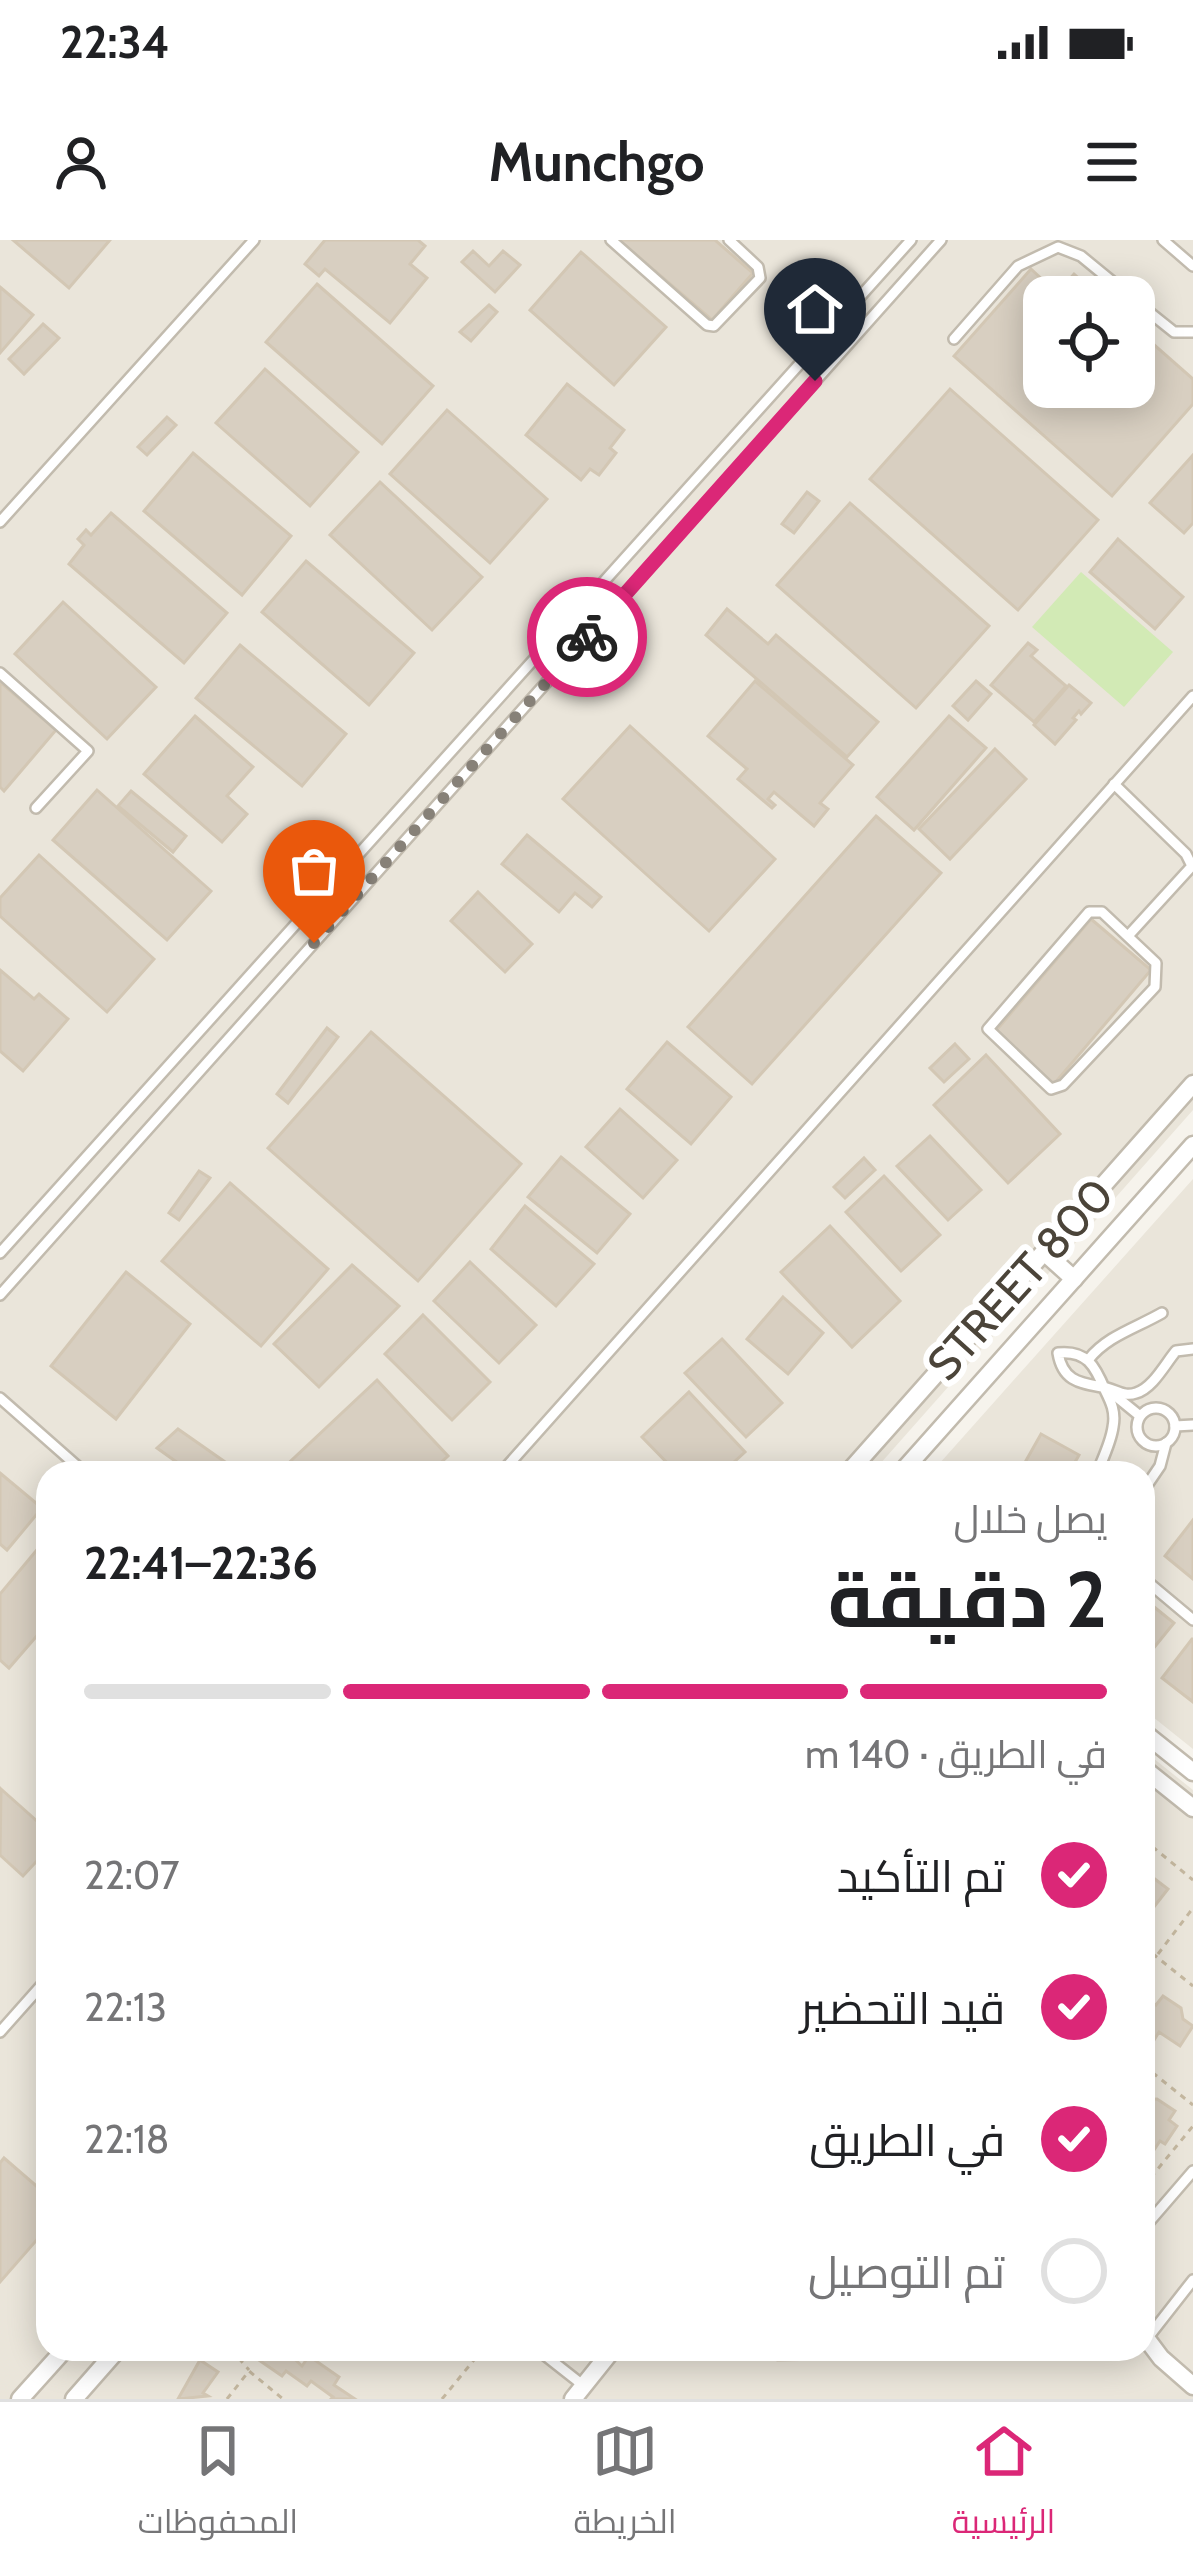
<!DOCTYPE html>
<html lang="ar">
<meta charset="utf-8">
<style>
body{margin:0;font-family:Cabin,Cairo,sans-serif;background:#f6f6f6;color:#202124;direction:rtl;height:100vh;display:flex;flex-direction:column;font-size:45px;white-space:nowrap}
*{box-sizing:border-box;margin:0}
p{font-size:39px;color:#757577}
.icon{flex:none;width:66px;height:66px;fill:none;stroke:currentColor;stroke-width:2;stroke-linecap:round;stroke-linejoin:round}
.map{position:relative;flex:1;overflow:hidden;direction:ltr}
.panel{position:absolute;left:36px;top:1221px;width:1119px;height:900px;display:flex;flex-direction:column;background:#fff;border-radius:36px;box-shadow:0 6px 30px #0003;direction:rtl}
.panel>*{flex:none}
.controls{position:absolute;left:1023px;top:36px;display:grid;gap:24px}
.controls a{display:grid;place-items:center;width:132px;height:132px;border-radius:24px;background:#fff;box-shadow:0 6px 30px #0003;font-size:60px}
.pin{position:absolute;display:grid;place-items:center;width:102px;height:102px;color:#fff;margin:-123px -51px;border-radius:50% 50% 50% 0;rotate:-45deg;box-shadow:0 0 12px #0007}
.pin .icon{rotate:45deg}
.courier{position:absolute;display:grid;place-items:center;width:120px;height:120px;margin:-60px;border:9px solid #db2777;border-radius:50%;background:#fff;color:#222;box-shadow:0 3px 15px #0007}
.summary em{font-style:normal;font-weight:700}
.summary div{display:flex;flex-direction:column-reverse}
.summary{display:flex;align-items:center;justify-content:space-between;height:204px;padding:0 48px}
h1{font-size:78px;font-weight:700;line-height:90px}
.bar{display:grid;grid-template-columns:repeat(4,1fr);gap:18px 12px;align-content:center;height:144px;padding:0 48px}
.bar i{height:15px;border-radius:9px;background:#e0e0e0}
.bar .active{background:#db2777}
.bar p{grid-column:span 4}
ol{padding:0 48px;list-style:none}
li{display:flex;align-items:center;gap:36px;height:132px}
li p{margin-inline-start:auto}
li .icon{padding:12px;border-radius:50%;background:#db2777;color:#fff;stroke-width:4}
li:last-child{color:#757577}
li i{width:66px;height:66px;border:6px solid #e0e0e0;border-radius:50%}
.status{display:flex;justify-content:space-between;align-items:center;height:84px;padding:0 60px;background:#fff;direction:ltr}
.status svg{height:33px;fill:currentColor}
header{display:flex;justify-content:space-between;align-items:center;height:156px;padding:0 48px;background:#fff;font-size:54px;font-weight:700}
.tabs{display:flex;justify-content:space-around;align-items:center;height:168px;border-top:3px solid #e0e0e0;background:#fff;font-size:33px;color:#757577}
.tabs a{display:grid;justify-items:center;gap:6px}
.tabs .active{color:#db2777}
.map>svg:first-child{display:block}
.residential{fill:#eae5da;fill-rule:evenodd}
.green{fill:#d2eab5}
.building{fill:#d8cfc1;stroke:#d3c7b4;stroke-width:3}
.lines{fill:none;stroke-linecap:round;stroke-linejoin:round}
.lane-casing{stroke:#c2bbae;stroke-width:14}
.street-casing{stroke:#c2bbae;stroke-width:21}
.path{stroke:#c4b79f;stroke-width:3;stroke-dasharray:6 6;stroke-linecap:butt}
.lane{stroke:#fff;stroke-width:9}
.street{stroke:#fff;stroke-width:16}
.done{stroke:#878178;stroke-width:12;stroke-dasharray:0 21.6}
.route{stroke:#db2777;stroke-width:15}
.labels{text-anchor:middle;stroke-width:12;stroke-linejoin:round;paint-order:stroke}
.street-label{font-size:45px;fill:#4b4439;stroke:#fff}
</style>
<div class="status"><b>22:34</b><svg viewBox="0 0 49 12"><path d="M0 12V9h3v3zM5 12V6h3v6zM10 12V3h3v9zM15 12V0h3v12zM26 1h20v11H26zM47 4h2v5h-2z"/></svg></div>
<header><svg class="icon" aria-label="menu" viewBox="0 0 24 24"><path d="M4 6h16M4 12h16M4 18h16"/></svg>Munchgo<svg class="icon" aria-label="person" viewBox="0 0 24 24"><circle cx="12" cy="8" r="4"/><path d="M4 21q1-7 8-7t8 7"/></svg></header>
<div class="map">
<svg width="1193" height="2159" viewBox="0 0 1193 2159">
<rect width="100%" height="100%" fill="#f6f3ec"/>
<g class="residential">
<path d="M 0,0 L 1193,0 L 1193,870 L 872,1233 L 48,1233 L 48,2109 L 1143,2109 L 1143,1510 L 1193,1550 L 1193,2159 L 0,2159 ZM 1044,57 L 1134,57 L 1134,147 L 1044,147 Z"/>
<polygon points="1193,939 1193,1509 1143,1469 1143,1233 931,1233"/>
</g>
<polygon class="green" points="1081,332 1173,412 1124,467 1032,387"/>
<g class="building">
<polygon points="13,0 110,0 69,48"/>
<polygon points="325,0 418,0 425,6 410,24 427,38 390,83 325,29 319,36 305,24"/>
<polygon points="619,0 715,0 753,33 712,80"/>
<polygon points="473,11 489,26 503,11 520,25 495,52 462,22"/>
<polygon points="581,12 666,87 614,145 530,70"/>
<polygon points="1031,29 1057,53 1074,34 1100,57 1044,57 1044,147 1134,147 1134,87 1193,139 1193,164 1112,256 954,116"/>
<polygon points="317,44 433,146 382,204 266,102"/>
<polygon points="0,47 33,75 0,113"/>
<polygon points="489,65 497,72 471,101 460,92"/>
<polygon points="43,84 59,98 24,134 9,119"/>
<polygon points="265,129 358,212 310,266 216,183"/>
<polygon points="567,144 624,190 610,208 616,213 599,235 590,229 581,240 526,195"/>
<polygon points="950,149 1098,280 1018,370 870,239"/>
<polygon points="447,170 547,259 490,323 390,234"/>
<polygon points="167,177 176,185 147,215 138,207"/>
<polygon points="193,213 291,296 242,355 144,271"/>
<polygon points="1193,215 1193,283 1184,293 1150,263"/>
<polygon points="380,242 482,337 432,390 330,295"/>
<polygon points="807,252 819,261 794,293 782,284"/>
<polygon points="850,263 989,386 916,468 777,345"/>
<polygon points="111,273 227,373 184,423 69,324 84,305 78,299 86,290 91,295"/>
<polygon points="1118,299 1183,357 1155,389 1090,332"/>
<polygon points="306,321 414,413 369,465 262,372"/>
<polygon points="63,362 156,447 107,499 15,414"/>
<polygon points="727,369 768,404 776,395 878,482 847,517 706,395"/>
<polygon points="1028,403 1037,410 1031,416 1066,446 1034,482 991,445"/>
<polygon points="240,405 346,494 302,546 196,458"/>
<polygon points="755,441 853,525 820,563 828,569 814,586 774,552 768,559 775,565 772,568 738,539 747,529 708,496"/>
<polygon points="976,441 991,454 968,480 953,466"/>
<polygon points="0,442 56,490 4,551 0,547"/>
<polygon points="1069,445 1091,463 1081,474 1079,471 1073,478 1076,480 1055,504 1034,485"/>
<polygon points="195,476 253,527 227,556 247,574 222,602 144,534"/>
<polygon points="949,476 986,508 914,590 877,557"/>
<polygon points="630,486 775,619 709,691 563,559"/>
<polygon points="995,509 1026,539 950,619 919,589"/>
<polygon points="97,550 211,651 167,700 53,600"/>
<polygon points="131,551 186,596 173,612 118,566"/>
<polygon points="876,576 941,633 752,844 688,787"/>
<polygon points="527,595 601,657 592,667 575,653 559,672 502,624"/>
<polygon points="39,615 154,719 107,772 0,676 0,658"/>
<polygon points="478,652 532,704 505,732 451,681"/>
<polygon points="1091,679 1151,730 1054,844 994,793"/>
<polygon points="0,730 34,759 39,754 68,779 23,831 0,811"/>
<polygon points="327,788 338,797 288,863 277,854"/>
<polygon points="371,792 521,924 418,1041 268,908"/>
<polygon points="667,802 731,857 691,904 627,849"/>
<polygon points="955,804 969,819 944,842 930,828"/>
<polygon points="986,815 1060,894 1008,943 934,865"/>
<polygon points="620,869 677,920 643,958 586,907"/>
<polygon points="930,896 981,950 948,980 897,926"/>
<polygon points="561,917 630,974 597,1013 528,957"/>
<polygon points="864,918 875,930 845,958 834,947"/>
<polygon points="199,931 210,938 179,980 169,973"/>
<polygon points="884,936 940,995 901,1031 846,972"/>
<polygon points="230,943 328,1029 261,1106 162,1021"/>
<polygon points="525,966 594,1024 556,1066 491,1009"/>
<polygon points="830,986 900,1061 852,1107 781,1032"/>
<polygon points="470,1022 536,1085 499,1123 434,1061"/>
<polygon points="352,1025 399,1066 319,1147 274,1104"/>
<polygon points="126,1032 190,1084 116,1179 51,1126"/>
<polygon points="783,1057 823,1093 788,1134 747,1099"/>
<polygon points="423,1075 490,1142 452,1180 385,1114"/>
<polygon points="722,1099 782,1163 746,1197 685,1133"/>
<polygon points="377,1140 448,1216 430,1233 278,1233"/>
<polygon points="689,1152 745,1212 722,1233 677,1233 642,1197"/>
<polygon points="178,1189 238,1231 192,1233 157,1208"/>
<polygon points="1041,1194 1079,1215 1069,1233 1019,1233"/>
<polygon points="0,1233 42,1268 7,1310 0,1304"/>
<polygon points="1193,1280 1193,1339 1165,1316"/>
<polygon points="36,1311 48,1322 48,1383 9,1428 0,1420 0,1354"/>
<polygon points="1143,1358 1174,1383 1144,1420 1143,1419"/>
<polygon points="1192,1399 1193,1399 1193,1462 1162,1438"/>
<polygon points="1,1549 48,1591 48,1609 23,1636 0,1615"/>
<polygon points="1143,1630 1168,1649 1143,1681"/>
<polygon points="1163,1756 1181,1768 1183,1779 1193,1786 1180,1806 1159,1792 1151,1805 1143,1799 1143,1767 1148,1760 1156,1765"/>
<polygon points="1157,1859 1175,1871 1169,1880 1177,1886 1165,1904 1160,1901 1152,1913 1143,1907 1143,1860"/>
<polygon points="4,1918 48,1956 48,1987 0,2042 0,1923"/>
<polygon points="243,2109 284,2109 302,2126 309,2116 339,2137 334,2145 355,2159 331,2159 333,2157 311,2141 307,2146 286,2131 282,2136"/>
<polygon points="778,2109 822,2109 823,2119 778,2120"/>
<polygon points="200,2120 218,2132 203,2153 208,2156 178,2159"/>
</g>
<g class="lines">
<defs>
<g id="lane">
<polyline points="611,0 707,85 714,86 760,38 758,27 729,0"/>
<polyline points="1163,0 1193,26"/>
<polyline points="1134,60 1174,92 1193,92"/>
<polyline points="954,99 1018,26 1058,7 1081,16 1131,57"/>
<polyline points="0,282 254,0"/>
<polyline points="0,433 88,511 36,568"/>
<polyline points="1114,544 1186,614 1192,626 1128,696"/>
<polygon points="1089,672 1102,672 1156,723 1155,747 1063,845 1051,849 988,789"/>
<polyline points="0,1013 911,0"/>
<polyline points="0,1055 941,0"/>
<path d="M 1089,1119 C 1107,1096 1136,1088 1162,1073"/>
<polyline points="1113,1154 1140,1176"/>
<polyline points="0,1158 85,1233"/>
<circle cx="1156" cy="1187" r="19"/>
<polyline points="1175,1186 1193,1185"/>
<polyline points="501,1233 1193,456"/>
<path d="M 1097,1233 C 1103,1218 1111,1202 1113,1187 C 1116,1172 1111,1162 1105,1150 C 1095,1126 1087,1110 1058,1113 C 1063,1143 1082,1143 1107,1148 C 1118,1151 1125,1157 1136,1153 C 1153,1148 1165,1124 1176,1111 L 1193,1109"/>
<polyline points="1143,1251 1160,1226 1166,1203"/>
<polyline points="1143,1338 1193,1380"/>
<polyline points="0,1792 48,1738"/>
<polyline points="1143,1989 1193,1931"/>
<polyline points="1146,2100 1193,2040"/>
<polyline points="537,2109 584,2146"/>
</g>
<g id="street">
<polyline points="1044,1012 1074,1039"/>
<polyline points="848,1233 1193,844"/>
<polyline points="901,1233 1193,905"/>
<polyline points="1143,1492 1193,1532"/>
<polyline points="1143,1528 1193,1568"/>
<polyline points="1143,2094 1161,2118 1193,2146"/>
<polyline points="20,2159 65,2109"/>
<polyline points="74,2159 118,2109"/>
<polyline points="573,2159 613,2109"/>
</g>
</defs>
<use href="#lane" class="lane-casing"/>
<use href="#street" class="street-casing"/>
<g class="path">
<polyline points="1143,1599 1193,1640"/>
<polyline points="1143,1706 1193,1746"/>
<polyline points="1158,1714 1193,1668"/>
<polyline points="1143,1825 1193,1865"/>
<polyline points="1143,1947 1193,1886"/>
<polyline points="231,2109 249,2130"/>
<polyline points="227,2159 249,2131 283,2159"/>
<polyline points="442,2159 483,2109"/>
</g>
<use href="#lane" class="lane"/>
<use href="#street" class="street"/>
</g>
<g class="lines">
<polyline class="done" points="314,703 587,397"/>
<polyline class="route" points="587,397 815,141"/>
</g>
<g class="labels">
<g class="street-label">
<text transform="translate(1020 1039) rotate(-48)" y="16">STREET 800</text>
</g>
</g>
</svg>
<div class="controls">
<a><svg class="icon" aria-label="locate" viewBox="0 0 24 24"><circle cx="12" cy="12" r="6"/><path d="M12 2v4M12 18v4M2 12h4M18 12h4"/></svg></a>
</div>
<div class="pin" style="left:314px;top:703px;background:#ea580c"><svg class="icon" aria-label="bag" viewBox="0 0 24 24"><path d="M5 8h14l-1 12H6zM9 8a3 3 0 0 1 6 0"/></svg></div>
<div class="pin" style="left:815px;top:141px;background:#1f2937"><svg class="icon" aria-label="home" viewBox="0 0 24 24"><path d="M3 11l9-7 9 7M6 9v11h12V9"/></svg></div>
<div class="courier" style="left:587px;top:397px"><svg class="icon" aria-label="bike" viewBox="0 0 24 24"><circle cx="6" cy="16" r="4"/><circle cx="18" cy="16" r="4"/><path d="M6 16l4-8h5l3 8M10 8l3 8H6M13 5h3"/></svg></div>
<section class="panel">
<div class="summary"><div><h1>2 دقيقة</h1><p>يصل خلال</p></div><em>22:36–22:41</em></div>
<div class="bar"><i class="active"></i><i class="active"></i><i class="active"></i><i></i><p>في الطريق · 140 m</p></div>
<ol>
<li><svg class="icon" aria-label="check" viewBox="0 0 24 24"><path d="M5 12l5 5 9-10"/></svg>تم التأكيد<p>22:07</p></li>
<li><svg class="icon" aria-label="check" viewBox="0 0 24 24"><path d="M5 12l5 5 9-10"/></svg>قيد التحضير<p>22:13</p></li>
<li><svg class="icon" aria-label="check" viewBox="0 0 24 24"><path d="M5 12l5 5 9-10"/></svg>في الطريق<p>22:18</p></li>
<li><i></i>تم التوصيل</li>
</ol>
</section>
</div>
<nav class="tabs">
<a class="active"><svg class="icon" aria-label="home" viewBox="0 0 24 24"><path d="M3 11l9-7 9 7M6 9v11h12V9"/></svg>الرئيسية</a>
<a><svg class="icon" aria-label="map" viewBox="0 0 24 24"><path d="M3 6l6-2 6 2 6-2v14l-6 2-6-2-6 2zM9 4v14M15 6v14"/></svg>الخريطة</a>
<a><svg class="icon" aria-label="saved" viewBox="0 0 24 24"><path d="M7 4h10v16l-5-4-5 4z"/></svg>المحفوظات</a>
</nav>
